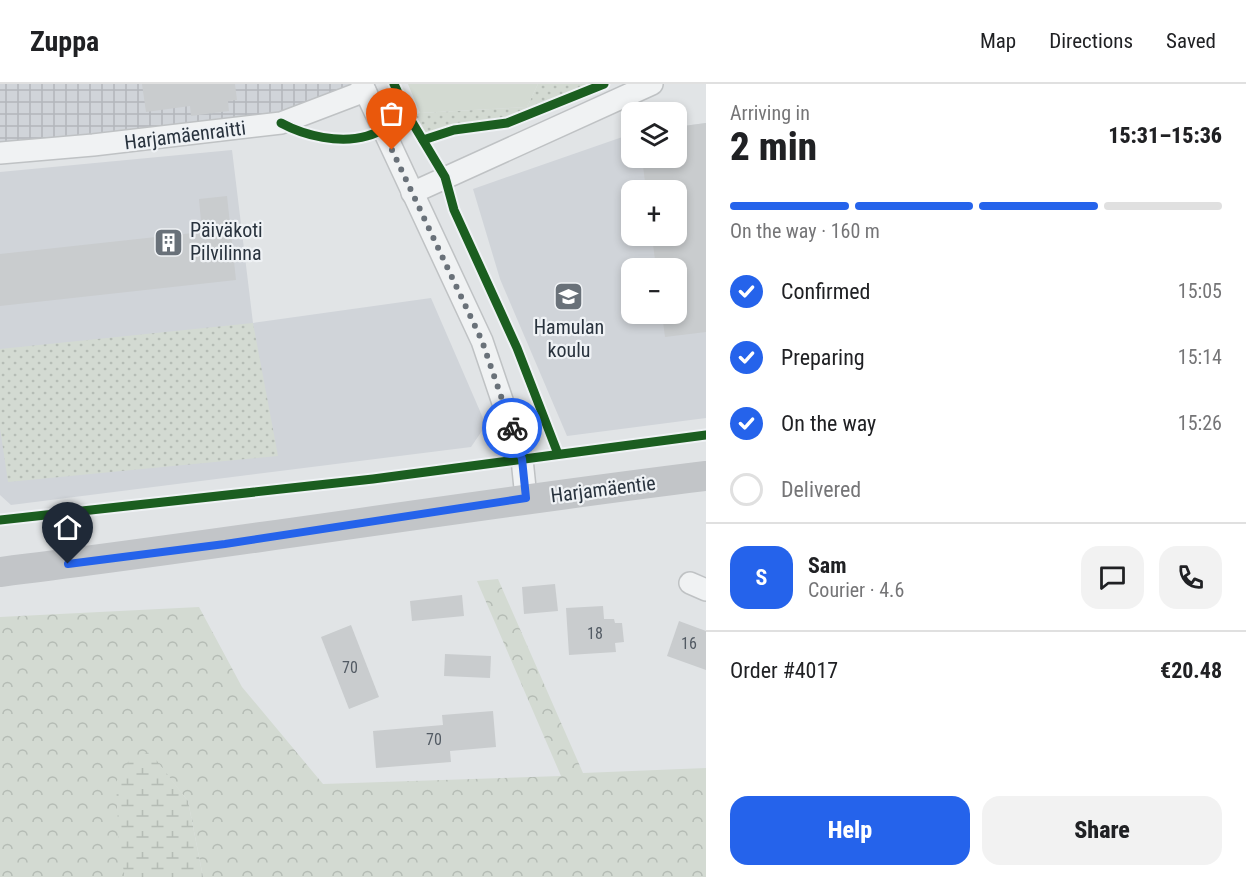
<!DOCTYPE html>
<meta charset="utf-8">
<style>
body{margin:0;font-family:"Roboto Condensed",sans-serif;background:#f2f2f2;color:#202124;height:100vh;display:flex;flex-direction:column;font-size:22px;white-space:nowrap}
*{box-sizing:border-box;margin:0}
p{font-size:20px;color:#757577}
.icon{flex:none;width:33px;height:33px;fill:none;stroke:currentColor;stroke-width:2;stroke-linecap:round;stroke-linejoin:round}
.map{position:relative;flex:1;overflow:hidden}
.panel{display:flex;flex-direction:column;background:#fff;width:540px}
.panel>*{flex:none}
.controls{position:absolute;left:621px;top:18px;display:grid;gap:12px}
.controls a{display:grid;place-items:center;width:66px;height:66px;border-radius:12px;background:#fff;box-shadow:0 3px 9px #0003;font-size:30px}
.pin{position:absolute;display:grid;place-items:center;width:51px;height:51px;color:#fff;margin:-62px -26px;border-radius:50% 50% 50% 0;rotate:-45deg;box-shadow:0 0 6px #0007}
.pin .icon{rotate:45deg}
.courier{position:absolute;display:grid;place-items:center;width:60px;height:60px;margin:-30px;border:4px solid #2563eb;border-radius:50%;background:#fff;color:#222;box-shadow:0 2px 8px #0007}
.head em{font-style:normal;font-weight:800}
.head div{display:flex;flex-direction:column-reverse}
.head{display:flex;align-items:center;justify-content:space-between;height:102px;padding:0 24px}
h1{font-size:39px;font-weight:800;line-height:45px}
.bar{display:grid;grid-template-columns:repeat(4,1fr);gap:9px 6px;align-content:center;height:72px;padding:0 24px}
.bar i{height:8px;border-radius:4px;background:#e0e0e0}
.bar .active{background:#2563eb}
.bar p{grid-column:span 4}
.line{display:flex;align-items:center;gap:15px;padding:0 24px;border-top:2px solid #e0e0e0}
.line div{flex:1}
.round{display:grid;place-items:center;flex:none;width:63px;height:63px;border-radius:18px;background:#f2f2f2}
ol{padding:0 24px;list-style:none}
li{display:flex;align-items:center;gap:18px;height:66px}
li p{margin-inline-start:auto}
li .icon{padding:6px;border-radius:50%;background:#2563eb;color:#fff;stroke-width:4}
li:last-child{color:#757577}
li i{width:33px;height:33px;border:3px solid #e0e0e0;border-radius:50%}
.action{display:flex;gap:12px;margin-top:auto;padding:12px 24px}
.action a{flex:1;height:69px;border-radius:18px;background:#2563eb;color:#fff;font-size:24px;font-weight:800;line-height:69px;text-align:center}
.action a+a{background:#f2f2f2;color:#202124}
header{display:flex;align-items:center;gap:36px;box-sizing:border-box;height:84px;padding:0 30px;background:#fff;border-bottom:2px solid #e0e0e0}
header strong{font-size:28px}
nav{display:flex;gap:33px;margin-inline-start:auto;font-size:21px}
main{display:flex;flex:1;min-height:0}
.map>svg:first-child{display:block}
.built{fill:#d0d4d9;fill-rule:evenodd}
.industrial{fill:url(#industrial-grid)}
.grass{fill:url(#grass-dots)}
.forest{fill:url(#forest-crowns)}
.wetland{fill:url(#wetland-marsh)}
.garden{fill:#d3dad2}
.building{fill:#c9ccce}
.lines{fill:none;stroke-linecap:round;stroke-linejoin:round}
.street-casing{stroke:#bfc2c4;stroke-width:24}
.street{stroke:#f0f2f3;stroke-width:21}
.secondary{stroke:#c2c5c8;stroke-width:30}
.cycleway-casing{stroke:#eff2f5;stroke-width:13}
.cycleway{stroke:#1b5e20;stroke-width:9}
.done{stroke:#697179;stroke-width:6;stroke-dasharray:0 10.8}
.route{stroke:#2563eb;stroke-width:8}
.labels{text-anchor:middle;stroke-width:4.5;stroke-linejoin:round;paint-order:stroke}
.number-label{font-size:16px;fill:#525a63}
.street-label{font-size:20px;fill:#29333e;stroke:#eff2f5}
.poi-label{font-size:20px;fill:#29333e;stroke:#eff2f5;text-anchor:start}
</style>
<header>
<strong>Zuppa</strong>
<nav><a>Map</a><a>Directions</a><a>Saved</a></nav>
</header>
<main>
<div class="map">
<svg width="706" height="793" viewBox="0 0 706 793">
<defs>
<pattern id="industrial-grid" width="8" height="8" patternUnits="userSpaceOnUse" patternTransform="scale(1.5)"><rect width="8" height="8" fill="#d0d4d9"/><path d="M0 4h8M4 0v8" fill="none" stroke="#b3b6bb"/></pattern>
<pattern id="grass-dots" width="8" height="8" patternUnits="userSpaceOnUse" patternTransform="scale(1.5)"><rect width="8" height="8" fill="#d3dad2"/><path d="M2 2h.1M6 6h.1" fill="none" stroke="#b5bcb5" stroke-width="1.8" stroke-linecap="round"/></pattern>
<pattern id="forest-crowns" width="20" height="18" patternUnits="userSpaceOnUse" patternTransform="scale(1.5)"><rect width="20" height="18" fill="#d3dad2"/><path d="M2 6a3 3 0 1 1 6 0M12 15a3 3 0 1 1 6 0" fill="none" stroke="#b5bcb5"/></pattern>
<pattern id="wetland-marsh" width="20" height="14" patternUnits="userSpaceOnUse" patternTransform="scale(1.5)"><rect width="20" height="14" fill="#d3dad2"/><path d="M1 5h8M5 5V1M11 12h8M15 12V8" fill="none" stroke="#b5bcb5"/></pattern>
</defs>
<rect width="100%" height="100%" fill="#e1e4e6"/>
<g class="built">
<path d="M 706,39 L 706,334 L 567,352 L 500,195 L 473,105 L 631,50 L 632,74 L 676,74 L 677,43 ZM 632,106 L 676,106 L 676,152 L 632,152 ZM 632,184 L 676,184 L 676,230 L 632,230 Z"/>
<polygon points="232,66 253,239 431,214 486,341 471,363 11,421 0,411 0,88"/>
</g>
<polygon class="industrial" points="0,0 362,0 281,39 0,69"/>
<g class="grass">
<polygon points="538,0 604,0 507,39 454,46 423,56 409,33 420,29 527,23"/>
<polygon points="253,239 278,372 8,398 0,344 0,265"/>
</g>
<polygon class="forest" points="498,495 583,689 706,684 706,793 203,793 188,717 149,668 117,719 125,793 0,793 0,533 199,523 242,603 323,700 561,692 477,497"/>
<polygon class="wetland" points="150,668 188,717 203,793 125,793 119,762 116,698 130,675"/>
<polygon class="garden" points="408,0 538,0 527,23 420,29"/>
<g class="building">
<polygon points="142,0 235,0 237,16 228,17 229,27 191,32 190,22 146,28"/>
<polygon points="706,39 706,248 665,253 662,230 676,230 676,184 656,184 652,152 676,152 676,106 646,106 642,74 676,74 676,43"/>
<polygon points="227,112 236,196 0,222 0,170 202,148 199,115"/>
<polygon points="555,500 558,527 524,530 522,503"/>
<polygon points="462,511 464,532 412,537 410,517"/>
<polygon points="603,522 604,535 614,535 615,539 622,539 624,558 615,559 616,568 569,571 566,524"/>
<polygon points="679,537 706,547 706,586 667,572"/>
<polygon points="351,541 379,613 349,625 321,553"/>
<polygon points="445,570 491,572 490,594 444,592"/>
<polygon points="493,627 496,663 450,667 451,678 376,684 373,647 443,641 442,631"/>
</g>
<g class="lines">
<defs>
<g id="street">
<polyline points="362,0 482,257 522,375 526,414"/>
<polyline points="0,69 93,61 281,39 365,7"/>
<polyline points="412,109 652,0"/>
<polyline points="690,499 706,506"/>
</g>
</defs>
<use href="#street" class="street-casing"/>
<use href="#street" class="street"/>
<path class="secondary" d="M 0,488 C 236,459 470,421 706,392"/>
<defs>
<g id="cycleway">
<polyline points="394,0 409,33 445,93 454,126 517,264 558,370"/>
<path d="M 281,39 C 305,52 340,60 367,52 C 381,48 396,39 409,33"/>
<polyline points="423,56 454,46 507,39 604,0"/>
<polyline points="0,436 373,395 706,351"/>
</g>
</defs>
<use href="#cycleway" class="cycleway-casing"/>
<use href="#cycleway" class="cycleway"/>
</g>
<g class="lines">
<polyline class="done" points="392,66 482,257 512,344"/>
<polyline class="route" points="68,480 225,460 526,414 522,375 512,344"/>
</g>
<defs>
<symbol id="building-square" viewBox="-11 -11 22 22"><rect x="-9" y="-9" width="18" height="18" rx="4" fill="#697179" stroke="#eff2f5"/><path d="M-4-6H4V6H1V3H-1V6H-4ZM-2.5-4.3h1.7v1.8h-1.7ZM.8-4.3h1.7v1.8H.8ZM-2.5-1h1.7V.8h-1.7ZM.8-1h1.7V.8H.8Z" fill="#fff"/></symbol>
<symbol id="school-square" viewBox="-11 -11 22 22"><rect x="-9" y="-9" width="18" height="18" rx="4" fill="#697179" stroke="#eff2f5"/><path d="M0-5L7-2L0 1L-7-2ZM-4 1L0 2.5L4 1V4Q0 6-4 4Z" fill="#fff"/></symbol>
</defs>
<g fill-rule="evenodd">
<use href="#building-square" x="152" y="142" width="33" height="33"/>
<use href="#school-square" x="552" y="196" width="33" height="33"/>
</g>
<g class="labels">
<g class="number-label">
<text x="595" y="555">18</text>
<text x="689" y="565">16</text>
<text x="350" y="589">70</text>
<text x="434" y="661">70</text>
</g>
<g class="street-label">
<text transform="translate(185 51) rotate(-7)" y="7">Harjamäenraitti</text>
<text transform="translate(603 405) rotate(-7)" y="7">Harjamäentie</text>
</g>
<g class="poi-label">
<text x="190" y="153">Päiväkoti<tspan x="190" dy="23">Pilvilinna</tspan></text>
<text x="569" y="250" text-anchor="middle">Hamulan<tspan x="569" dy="23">koulu</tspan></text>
</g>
</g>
</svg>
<div class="controls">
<a><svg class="icon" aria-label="layers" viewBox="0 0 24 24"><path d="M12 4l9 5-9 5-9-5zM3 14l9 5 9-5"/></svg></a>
<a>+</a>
<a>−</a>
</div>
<div class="pin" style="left:392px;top:66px;background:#ea580c"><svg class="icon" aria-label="bag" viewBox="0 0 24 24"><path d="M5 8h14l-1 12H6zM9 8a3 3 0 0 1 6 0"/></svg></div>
<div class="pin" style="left:68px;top:480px;background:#1f2937"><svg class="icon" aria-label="home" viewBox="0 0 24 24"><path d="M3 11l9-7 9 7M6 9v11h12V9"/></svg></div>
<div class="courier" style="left:512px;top:344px"><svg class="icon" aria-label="bike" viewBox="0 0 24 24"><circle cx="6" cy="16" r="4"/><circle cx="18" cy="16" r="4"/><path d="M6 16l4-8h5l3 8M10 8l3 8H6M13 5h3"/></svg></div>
</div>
<section class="panel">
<div class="head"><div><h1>2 min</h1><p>Arriving in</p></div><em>15:31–15:36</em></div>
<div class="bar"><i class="active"></i><i class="active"></i><i class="active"></i><i></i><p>On the way · 160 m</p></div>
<ol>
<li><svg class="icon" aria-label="check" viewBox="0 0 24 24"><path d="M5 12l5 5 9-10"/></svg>Confirmed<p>15:05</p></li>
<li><svg class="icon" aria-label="check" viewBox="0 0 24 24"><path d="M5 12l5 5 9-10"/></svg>Preparing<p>15:14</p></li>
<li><svg class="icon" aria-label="check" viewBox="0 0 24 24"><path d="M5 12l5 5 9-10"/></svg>On the way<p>15:26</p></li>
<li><i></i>Delivered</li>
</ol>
<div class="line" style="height:108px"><b class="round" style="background:#2563eb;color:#fff">S</b><div><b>Sam</b><p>Courier · 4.6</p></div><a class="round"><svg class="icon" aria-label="chat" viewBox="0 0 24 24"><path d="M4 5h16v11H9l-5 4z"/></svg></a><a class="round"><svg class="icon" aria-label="phone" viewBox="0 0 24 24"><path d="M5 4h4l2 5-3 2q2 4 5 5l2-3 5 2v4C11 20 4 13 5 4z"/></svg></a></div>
<div class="line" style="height:78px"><div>Order #4017</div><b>€20.48</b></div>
<div class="action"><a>Help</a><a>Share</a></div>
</section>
</main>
